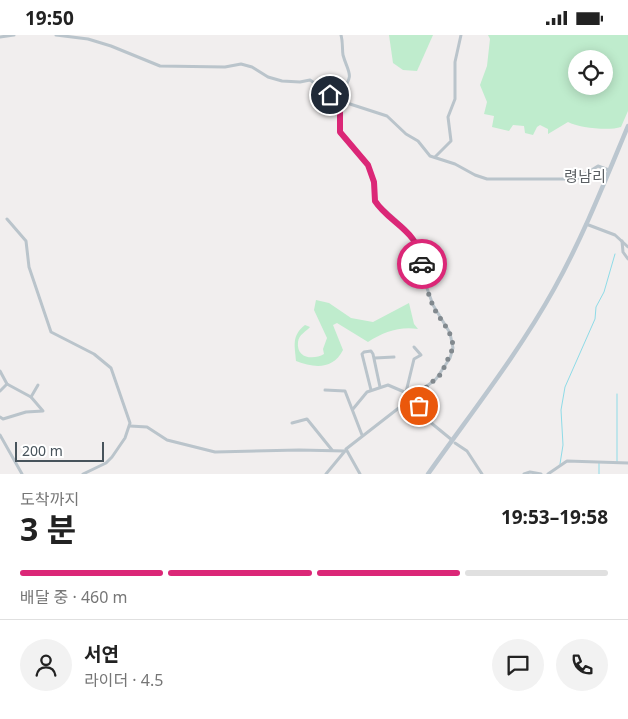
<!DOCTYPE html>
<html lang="ko">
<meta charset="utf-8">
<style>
body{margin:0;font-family:"Noto Sans","Noto Sans KR",sans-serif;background:#f2f2f2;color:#222;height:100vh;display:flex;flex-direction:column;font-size:19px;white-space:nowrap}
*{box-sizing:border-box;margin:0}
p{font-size:16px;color:#767676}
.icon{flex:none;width:28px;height:28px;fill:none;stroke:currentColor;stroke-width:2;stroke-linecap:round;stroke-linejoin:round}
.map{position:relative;height:439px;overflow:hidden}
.side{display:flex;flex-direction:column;background:#fff;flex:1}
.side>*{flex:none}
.fabs{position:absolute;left:568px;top:15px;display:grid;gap:10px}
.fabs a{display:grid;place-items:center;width:45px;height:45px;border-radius:50%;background:#fff;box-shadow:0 2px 12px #0003;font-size:25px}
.scale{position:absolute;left:15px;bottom:12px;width:89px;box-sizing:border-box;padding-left:5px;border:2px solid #47535b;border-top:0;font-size:14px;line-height:18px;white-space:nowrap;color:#47535b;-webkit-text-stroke:4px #fff;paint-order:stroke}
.pin{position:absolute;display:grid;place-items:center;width:42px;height:42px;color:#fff;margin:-21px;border:2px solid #fff;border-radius:50%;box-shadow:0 1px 5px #0007}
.courier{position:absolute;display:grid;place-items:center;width:50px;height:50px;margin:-25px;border:4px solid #db2777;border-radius:50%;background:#fff;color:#222;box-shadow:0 1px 6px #0007}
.summary em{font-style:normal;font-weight:700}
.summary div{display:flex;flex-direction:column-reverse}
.summary{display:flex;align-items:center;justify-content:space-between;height:85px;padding:0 20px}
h1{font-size:32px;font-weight:700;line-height:38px}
.bar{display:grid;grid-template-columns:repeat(4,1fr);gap:8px 5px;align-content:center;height:60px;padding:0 20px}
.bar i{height:6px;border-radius:4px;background:#e0e0e0}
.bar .on{background:#db2777}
.bar p{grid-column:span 4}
.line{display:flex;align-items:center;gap:12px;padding:0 20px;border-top:1px solid #e0e0e0}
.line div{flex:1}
.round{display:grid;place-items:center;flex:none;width:52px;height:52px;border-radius:26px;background:#f2f2f2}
.status{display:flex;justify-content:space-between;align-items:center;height:35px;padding:0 25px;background:#fff;direction:ltr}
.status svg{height:14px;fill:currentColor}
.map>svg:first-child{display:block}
.green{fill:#bfeccd;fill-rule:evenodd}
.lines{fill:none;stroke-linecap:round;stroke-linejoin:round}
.stream{stroke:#8edbe7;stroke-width:1}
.street{stroke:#bac4cb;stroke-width:3}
.secondary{stroke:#bbc6cf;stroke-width:4.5}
.done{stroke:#82898e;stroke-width:5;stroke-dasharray:0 9}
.route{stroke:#db2777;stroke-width:6}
.labels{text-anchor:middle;stroke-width:4;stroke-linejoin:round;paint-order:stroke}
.quarter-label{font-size:15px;fill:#5b5f63;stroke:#fff}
</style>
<div class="status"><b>19:50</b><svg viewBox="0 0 49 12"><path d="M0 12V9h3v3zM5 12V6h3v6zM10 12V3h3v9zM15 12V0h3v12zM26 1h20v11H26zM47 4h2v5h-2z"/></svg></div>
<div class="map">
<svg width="628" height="439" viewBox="0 0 628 439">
<rect width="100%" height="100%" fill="#f1eeee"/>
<g class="green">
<polygon points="389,0 433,0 417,36 403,35 393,28"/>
<path d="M 488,0 L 628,0 L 628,76 L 621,92 C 609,96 579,93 568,87 L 548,99 L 548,94 L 540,90 L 537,92 L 533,100 L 525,98 L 524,91 L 513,90 L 509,96 L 492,92 L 494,81 L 484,79 L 487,67 L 480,50 L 487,31 L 490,4 ZM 576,24 L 604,24 L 604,51 L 576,51 Z"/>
<path d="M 316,265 L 329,268 L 351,283 L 373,287 L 409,268 L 414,289 L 418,294 C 400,291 383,297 368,307 L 337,288 L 333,290 L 343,315 C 333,335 314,333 296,326 C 295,311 291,301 305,290 L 310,292 C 306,297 299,299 298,307 C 296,324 314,325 324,319 L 323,314 L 327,303 L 314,275 Z"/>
</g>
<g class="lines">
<g class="stream">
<polyline points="617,359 617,427"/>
<polyline points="599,427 599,439"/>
<polyline points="560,429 563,410 561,375 565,352 595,284 596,272 604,257 615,219"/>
</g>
<g class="street">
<polyline points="56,0 88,4 111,11 160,31 225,32 241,29 252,32 268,42 282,46 300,47 310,45 336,63 340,70 340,97 368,130 374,147 375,166 405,193 418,214 423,242 433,270 450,298 453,313 450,323 436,344 346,414 360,439"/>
<path d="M 341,0 C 343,7 342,13 343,20 C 348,38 355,39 342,56 L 343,62 L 350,69 L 387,81 L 406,99 L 418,106 L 430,121 L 455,129 L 475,140 L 487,144 L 568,144 L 579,143 L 598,131 L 609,135"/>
<polyline points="0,2 14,0"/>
<polyline points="435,122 451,106 448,82 455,64 455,27 461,0"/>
<polyline points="7,184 26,206 29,232 51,297 94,319 111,333 130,388 125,403 112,422 106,428 83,439"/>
<polyline points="586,189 615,200 628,212"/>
<polyline points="622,206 623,217 628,224"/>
<polyline points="375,323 394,322"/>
<polyline points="0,336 7,349 0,356"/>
<polyline points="325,355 345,356 362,400"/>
<polyline points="371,355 362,319 364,317 371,316 373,319 380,352"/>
<polyline points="406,357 414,324 421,320 414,312"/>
<polyline points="31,362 38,350"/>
<polyline points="353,374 367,357 388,350 409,359 430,387 452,405"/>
<polyline points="0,382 3,384 26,377 43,376 31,362 7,349"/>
<polyline points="292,388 307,384 332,415"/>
<polyline points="130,391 147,392 167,405 215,417 299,415 345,416 326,439"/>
<polyline points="0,400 22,439"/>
<polyline points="455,408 467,416 482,439"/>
<polyline points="524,439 530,437 541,439"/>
<polyline points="548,439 567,426 628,428"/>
</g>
<path class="secondary" d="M 428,439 C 471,378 518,319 554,254 C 583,202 605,146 628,91"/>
</g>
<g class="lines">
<path class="done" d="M 419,371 L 413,364 L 441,339 L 453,313 C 453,298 442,287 435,275 C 429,263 423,242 422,229"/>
<path class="route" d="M 330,60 L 336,63 L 340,70 L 340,97 L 368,130 L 374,147 L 375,166 C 390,189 419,195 422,229"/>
</g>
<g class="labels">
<g class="quarter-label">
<text x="585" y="147">령남리</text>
</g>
</g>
</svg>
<div class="fabs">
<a><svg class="icon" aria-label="locate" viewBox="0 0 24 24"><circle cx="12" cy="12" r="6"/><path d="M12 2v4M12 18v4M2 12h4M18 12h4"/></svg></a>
</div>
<div class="scale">200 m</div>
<div class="pin" style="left:419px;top:371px;background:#ea580c"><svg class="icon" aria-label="bag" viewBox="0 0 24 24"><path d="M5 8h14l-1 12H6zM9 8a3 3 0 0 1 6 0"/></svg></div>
<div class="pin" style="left:330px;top:60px;background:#1f2937"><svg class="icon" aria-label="home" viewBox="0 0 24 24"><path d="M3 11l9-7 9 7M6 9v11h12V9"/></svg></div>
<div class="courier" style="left:422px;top:229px"><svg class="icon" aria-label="car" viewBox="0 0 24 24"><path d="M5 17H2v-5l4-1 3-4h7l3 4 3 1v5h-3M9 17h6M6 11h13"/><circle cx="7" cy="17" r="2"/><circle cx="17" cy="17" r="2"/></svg></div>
</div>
<section class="side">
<div class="summary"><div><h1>3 분</h1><p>도착까지</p></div><em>19:53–19:58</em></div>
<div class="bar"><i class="on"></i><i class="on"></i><i class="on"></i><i></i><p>배달 중 · 460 m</p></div>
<div class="line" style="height:90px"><a class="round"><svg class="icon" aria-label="person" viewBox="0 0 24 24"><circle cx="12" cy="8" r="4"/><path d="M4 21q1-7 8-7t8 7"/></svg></a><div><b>서연</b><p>라이더 · 4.5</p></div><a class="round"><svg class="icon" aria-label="chat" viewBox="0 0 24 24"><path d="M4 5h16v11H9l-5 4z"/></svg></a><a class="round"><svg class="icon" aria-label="phone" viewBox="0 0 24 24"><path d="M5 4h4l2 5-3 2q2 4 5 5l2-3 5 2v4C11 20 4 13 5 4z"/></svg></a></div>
</section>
